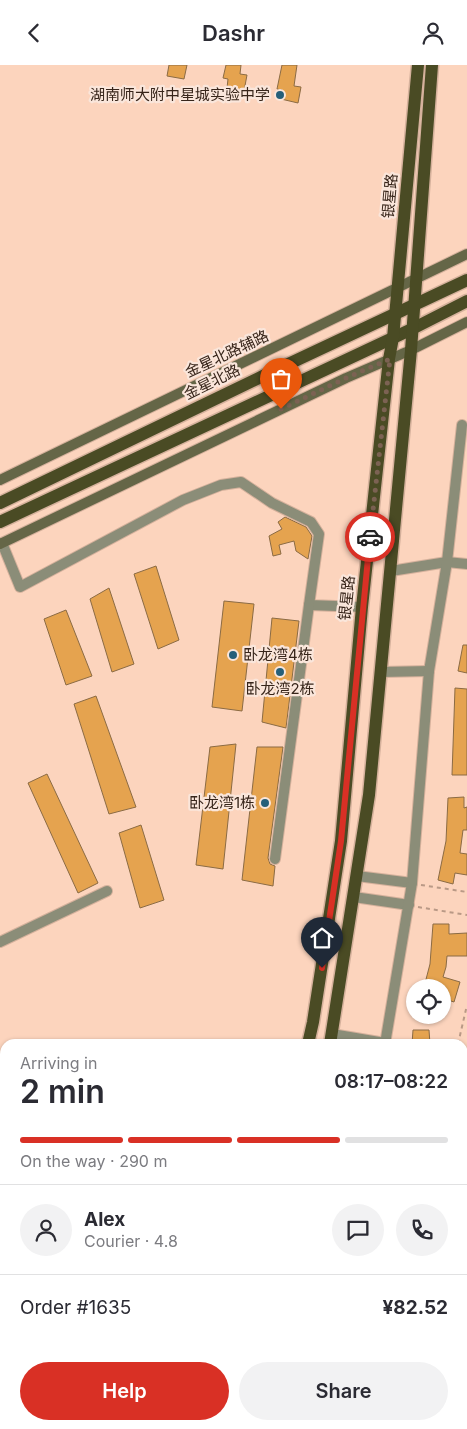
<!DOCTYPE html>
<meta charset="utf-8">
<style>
body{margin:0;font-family:Inter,"Noto Sans SC",sans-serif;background:#f2f2f3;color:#2b2b33;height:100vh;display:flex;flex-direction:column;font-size:19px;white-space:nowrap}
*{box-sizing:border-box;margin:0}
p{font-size:16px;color:#7c7c81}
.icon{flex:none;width:28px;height:28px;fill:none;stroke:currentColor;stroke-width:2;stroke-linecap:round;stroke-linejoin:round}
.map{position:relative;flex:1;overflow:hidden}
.sheet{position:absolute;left:0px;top:974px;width:468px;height:391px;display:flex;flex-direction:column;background:#fff;border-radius:15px 15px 0 0;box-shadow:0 1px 4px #0004}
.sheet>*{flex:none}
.fabs{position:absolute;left:406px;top:914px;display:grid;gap:10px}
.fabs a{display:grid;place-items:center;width:45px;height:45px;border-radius:50%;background:#fff;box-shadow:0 1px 4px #0004;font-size:25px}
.pin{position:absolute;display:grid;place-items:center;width:42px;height:42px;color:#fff;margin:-51px -21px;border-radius:50% 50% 50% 0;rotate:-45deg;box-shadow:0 0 5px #0007}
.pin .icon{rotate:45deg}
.courier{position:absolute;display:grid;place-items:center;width:50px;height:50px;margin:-25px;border:4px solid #d93025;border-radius:50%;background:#fff;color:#222;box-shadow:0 1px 6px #0007}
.summary em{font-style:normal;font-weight:600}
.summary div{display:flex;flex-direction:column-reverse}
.summary{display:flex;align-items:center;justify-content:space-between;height:85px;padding:0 20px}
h1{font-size:32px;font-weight:600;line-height:38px}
.bar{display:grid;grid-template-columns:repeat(4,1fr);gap:8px 5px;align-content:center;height:60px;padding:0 20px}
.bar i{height:6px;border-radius:4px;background:#e1e1e2}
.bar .current{background:#d93025}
.bar p{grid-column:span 4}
.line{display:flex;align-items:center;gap:12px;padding:0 20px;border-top:1px solid #e1e1e2}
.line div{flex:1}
.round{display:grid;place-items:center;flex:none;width:52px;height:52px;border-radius:26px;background:#f2f2f3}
.button{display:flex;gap:10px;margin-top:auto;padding:10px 20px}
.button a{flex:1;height:58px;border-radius:30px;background:#d93025;color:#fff;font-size:20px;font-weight:600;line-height:58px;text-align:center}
.button a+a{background:#f2f2f3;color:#2b2b33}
header{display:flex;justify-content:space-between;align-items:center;height:65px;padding:0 20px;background:#fff;font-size:22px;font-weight:600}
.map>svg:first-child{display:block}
.building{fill:#e5a34f;stroke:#8b6b44}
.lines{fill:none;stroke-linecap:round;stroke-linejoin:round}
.service-casing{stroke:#d5b19c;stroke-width:8}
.minor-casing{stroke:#d5b19c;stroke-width:12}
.tertiary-casing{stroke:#d5b19c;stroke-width:12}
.secondary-casing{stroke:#d5b19c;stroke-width:12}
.primary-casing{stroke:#d5b19c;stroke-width:15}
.path{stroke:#b99986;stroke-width:2;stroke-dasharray:4 4;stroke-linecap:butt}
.service{stroke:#8b8d78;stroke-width:5}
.minor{stroke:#8b8d78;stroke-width:10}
.tertiary{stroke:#8b8d78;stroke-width:10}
.secondary{stroke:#656647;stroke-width:10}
.primary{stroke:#4a4b24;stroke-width:12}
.done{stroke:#7c6253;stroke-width:5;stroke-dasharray:0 9}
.route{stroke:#d93025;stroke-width:6}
.poi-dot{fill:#265f79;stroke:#fae6db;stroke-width:2}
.labels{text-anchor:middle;stroke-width:4.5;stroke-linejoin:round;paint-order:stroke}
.poi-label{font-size:15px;fill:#37251a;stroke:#fae6db;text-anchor:end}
.street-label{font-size:15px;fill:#37251a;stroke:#fae6db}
</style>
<header><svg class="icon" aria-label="back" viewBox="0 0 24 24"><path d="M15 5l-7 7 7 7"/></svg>Dashr<svg class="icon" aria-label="person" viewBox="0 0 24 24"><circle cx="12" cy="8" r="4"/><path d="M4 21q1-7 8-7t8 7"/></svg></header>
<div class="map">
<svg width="467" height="1364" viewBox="0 0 467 1364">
<rect width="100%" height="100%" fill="#fcd4bd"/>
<g class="building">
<polygon points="169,0 187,0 184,14 167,11"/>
<polygon points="226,0 241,0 240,9 247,10 244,26 227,23 228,14 223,13"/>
<polygon points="282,0 297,0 294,21 301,22 298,38 281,34 282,25 277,24"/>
<polygon points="285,452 306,462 312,471 308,494 296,486 294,476 279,480 281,489 273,491 269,471 282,464 278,457"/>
<polygon points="156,501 179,575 158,584 134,509"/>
<polygon points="109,523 134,599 112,607 90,534"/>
<polygon points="224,536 254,539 242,646 212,642"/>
<polygon points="66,545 92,611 66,620 44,554"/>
<polygon points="272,553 299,556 286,663 262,657"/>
<polygon points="463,580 467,580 467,608 458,606"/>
<polygon points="455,623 467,624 467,710 452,710"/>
<polygon points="96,631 136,742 109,749 74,639"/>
<polygon points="236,679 223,804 196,800 210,682"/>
<polygon points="257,682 283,682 268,793 270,799 275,801 273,821 242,815"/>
<polygon points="47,709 98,818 78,828 28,718"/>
<polygon points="464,732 464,743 467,742 467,765 463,765 460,788 467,789 467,810 455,808 453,819 438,815 446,776 448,733"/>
<polygon points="141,760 164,835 140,843 119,768"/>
<polygon points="433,859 449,859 449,869 467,868 467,891 447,891 446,902 443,912 460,917 454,937 442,933 442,922 424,922 430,899"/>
<polygon points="413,965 429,965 430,979 412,979"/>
</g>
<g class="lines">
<defs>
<polyline id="service" points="410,1364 411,1360"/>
<g id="minor">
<polyline points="2,478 20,522 183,435 221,420 241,417 272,438 311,457 319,469 309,540 362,542"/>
<polyline points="391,506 447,497 467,499"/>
<polyline points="381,607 429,606"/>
<polyline points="275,794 309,540"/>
<polyline points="357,811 412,818"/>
<polyline points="354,832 409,840"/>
<polyline points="0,877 107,826"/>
<polyline points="332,969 385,978"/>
<polyline points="385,979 412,818 429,606 447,497 462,360"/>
<polyline points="462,1283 467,1283"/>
<polyline points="52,1364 53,1360"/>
<polyline points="363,1364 364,1360"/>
</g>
<g id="tertiary">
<polyline points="0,1090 5,1091"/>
<polyline points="0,1101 5,1102"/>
<polyline points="462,1176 467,1175"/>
<polyline points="462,1186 467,1185"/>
</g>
<g id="secondary">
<polyline points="0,415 467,189"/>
<polyline points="0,479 346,313 411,285 467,257"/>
</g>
<g id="primary">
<polyline points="0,438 265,310 467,215"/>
<polyline points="0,457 412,264 467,236"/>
<polyline points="308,979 313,957 341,776 362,542 389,294 393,273 418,0"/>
<polyline points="330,979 369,730 411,285 432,0"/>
<polyline points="206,1364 207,1360"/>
<polyline points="227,1364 229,1360"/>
</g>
</defs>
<use href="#service" class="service-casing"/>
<use href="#minor" class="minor-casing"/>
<use href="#tertiary" class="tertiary-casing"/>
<use href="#secondary" class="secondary-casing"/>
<use href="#primary" class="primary-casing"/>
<g class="path">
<polyline points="421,820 467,827"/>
<polyline points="418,842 467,850"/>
<polyline points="458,979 467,940"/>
<polyline points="462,1048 467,1049"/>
</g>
<use href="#service" class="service"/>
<use href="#minor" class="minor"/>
<use href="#tertiary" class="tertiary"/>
<use href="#secondary" class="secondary"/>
<use href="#primary" class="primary"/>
</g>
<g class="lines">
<polyline class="done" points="281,344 346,313 390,294 370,472"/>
<polyline class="route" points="322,903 341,776 370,472"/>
</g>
<g class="poi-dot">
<circle cx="280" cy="30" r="5"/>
<circle cx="233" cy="590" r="5"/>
<circle cx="280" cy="607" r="5"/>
<circle cx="265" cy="738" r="5"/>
</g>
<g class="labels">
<g class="poi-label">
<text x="270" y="35">湖南师大附中星城实验中学</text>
<text x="243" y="595" text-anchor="start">卧龙湾4栋</text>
<text x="280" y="629" text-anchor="middle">卧龙湾2栋</text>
<text x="255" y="743">卧龙湾1栋</text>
</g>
<g class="street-label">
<text transform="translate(390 131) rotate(-85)" y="5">银星路</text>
<text transform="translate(227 289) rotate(-25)" y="5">金星北路辅路</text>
<text transform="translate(212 317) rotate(-26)" y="5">金星北路</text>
<text transform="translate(347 533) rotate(-84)" y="5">银星路</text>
</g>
</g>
</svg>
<div class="fabs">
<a><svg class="icon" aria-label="locate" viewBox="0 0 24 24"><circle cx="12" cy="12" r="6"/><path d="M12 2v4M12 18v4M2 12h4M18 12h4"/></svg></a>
</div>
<div class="pin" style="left:281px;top:344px;background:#ea580c"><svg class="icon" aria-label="bag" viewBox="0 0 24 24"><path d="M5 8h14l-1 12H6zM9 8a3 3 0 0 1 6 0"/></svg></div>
<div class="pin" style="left:322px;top:903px;background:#1f2937"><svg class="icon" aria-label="home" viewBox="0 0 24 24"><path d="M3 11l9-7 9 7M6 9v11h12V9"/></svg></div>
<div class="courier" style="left:370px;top:472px"><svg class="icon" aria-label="car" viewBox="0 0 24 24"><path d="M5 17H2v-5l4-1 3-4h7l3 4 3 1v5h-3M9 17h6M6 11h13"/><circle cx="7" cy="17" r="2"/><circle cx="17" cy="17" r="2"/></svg></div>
<section class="sheet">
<div class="summary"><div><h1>2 min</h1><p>Arriving in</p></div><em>08:17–08:22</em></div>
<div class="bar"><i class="current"></i><i class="current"></i><i class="current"></i><i></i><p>On the way · 290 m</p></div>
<div class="line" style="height:90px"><a class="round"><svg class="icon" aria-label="person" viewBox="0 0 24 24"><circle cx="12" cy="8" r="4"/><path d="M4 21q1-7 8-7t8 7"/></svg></a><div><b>Alex</b><p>Courier · 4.8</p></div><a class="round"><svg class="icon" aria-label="chat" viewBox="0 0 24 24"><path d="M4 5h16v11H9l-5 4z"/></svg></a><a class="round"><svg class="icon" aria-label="phone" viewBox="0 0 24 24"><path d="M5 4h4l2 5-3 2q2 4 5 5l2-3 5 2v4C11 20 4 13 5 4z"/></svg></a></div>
<div class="line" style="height:65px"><div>Order #1635</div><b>¥82.52</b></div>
<div class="button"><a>Help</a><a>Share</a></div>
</section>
</div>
